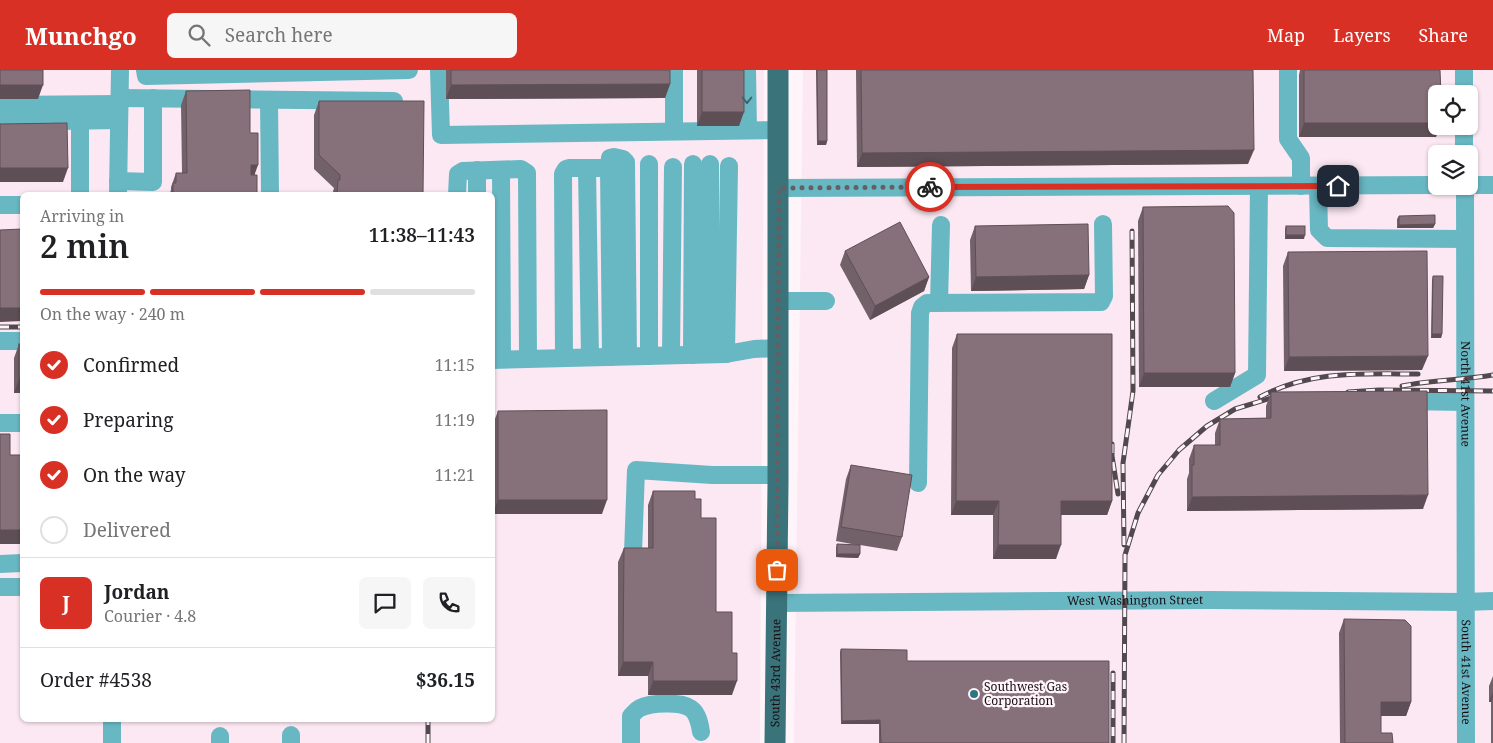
<!DOCTYPE html>
<meta charset="utf-8">
<style>
body{margin:0;font-family:"Noto Serif",serif;background:#f6f6f6;color:#202124;height:100vh;display:flex;flex-direction:column;font-size:19px;white-space:nowrap}
*{box-sizing:border-box;margin:0}
p{font-size:16px;color:#757577}
.icon{flex:none;width:28px;height:28px;fill:none;stroke:currentColor;stroke-width:2;stroke-linecap:round;stroke-linejoin:round}
.map{position:relative;flex:1;overflow:hidden}
.sheet{position:absolute;left:20px;top:122px;width:475px;height:530px;display:flex;flex-direction:column;background:#fff;border-radius:8px;box-shadow:0 1px 4px #0004}
.sheet>*{flex:none}
.controls{position:absolute;left:1428px;top:15px;display:grid;gap:10px}
.controls a{display:grid;place-items:center;width:50px;height:50px;border-radius:8px;background:#fff;box-shadow:0 1px 4px #0004;font-size:25px}
.pin{position:absolute;display:grid;place-items:center;width:42px;height:42px;color:#fff;margin:-21px;border-radius:10px;box-shadow:0 2px 8px #0006}
.courier{position:absolute;display:grid;place-items:center;width:50px;height:50px;margin:-25px;border:4px solid #d93025;border-radius:50%;background:#fff;color:#222;box-shadow:0 1px 6px #0007}
.overview em{font-style:normal;font-weight:600}
.overview div{display:flex;flex-direction:column-reverse}
.overview{display:flex;align-items:center;justify-content:space-between;height:85px;padding:0 20px}
h1{font-size:32px;font-weight:600;line-height:38px}
.bar{display:grid;grid-template-columns:repeat(4,1fr);gap:8px 5px;align-content:center;height:60px;padding:0 20px}
.bar i{height:6px;border-radius:4px;background:#e0e0e0}
.bar .selected{background:#d93025}
.bar p{grid-column:span 4}
.line{display:flex;align-items:center;gap:12px;padding:0 20px;border-top:1px solid #e0e0e0}
.line div{flex:1}
.round{display:grid;place-items:center;flex:none;width:52px;height:52px;border-radius:8px;background:#f6f6f6}
ol{padding:0 20px;list-style:none}
li{display:flex;align-items:center;gap:15px;height:55px}
li p{margin-inline-start:auto}
li .icon{padding:5px;border-radius:50%;background:#d93025;color:#fff;stroke-width:4}
li:last-child{color:#757577}
li i{width:28px;height:28px;border:2px solid #e0e0e0;border-radius:50%}
header{display:flex;align-items:center;gap:30px;box-sizing:border-box;height:70px;padding:0 25px;background:#d93025;color:#fff}
header strong{font-size:24px}
nav{display:flex;gap:28px;margin-inline-start:auto;font-size:18px}
.search{width:350px;height:45px;background:#f6f6f6;display:flex;align-items:center;gap:12px;box-sizing:border-box;padding:0 18px;border-radius:8px;color:#757577;font-size:19px}
.map>svg:first-child{display:block}
.built{fill:#fce8f2;fill-rule:evenodd}
.lines{fill:none;stroke-linecap:round;stroke-linejoin:round}
.minor{stroke:#68b8c4;stroke-width:18}
.major{stroke:#3b737b;stroke-width:21}
.rail-casing{stroke:#51494d;stroke-width:5}
.rail{stroke:#fef4f9;stroke-width:3;stroke-dasharray:9;stroke-linecap:butt}
.wall{fill:#73616a}
.shaded-wall{fill:#5e4f56}
.building{fill:#86717b;stroke:#5e4f56}
.oneway{stroke:#3f636b}
.done{stroke:#675e63;stroke-width:5;stroke-dasharray:0 9}
.route{stroke:#d93025;stroke-width:6}
.poi-dot{fill:#2d757f;stroke:#fef4f9;stroke-width:2}
.labels{text-anchor:middle;stroke-width:4.5;stroke-linejoin:round;paint-order:stroke}
.street-label{font-size:12px;fill:#160e12;stroke:#fef4f9}
.poi-label{font-size:12px;fill:#160e12;stroke:#fef4f9;text-anchor:start}
</style>
<header>
<strong>Munchgo</strong>
<div class="search"><svg class="icon" aria-label="search" viewBox="0 0 24 24"><circle cx="10" cy="10" r="6"/><path d="M15 15l6 6"/></svg>Search here</div>
<nav><a>Map</a><a>Layers</a><a>Share</a></nav>
</header>
<div class="map">
<svg width="1493" height="673" viewBox="0 0 1493 673">
<rect width="100%" height="100%" fill="#fef4f9"/>
<g class="built">
<path d="M 0,0 L 764,0 L 760,673 L 0,673 ZM 22,125 L 492,125 L 492,650 L 22,650 Z"/>
<path d="M 803,0 L 1493,0 L 1493,673 L 794,673 ZM 1436,24 L 1469,24 L 1469,56 L 1436,56 ZM 1436,84 L 1469,84 L 1469,116 L 1436,116 Z"/>
</g>
<g class="lines">
<g class="minor">
<polyline points="145,0 146,6 409,0"/>
<polyline points="439,0 441,65 778,60"/>
<polyline points="674,0 674,61"/>
<polyline points="747,0 748,60"/>
<polyline points="1288,0 1288,69 1301,88 1301,116"/>
<polyline points="1464,0 1464,24"/>
<polyline points="120,28 394,31"/>
<polyline points="269,30 270,125"/>
<polyline points="0,35 120,34"/>
<polyline points="0,52 119,50"/>
<polyline points="1464,56 1464,84"/>
<polyline points="649,94 649,286"/>
<polyline points="710,94 710,284"/>
<polyline points="587,98 590,287"/>
<polyline points="609,98 611,287"/>
<polyline points="501,100 502,289"/>
<polyline points="118,111 153,112 153,28"/>
<polyline points="1469,115 1493,115"/>
<polyline points="1318,116 1319,160 1327,168 1465,169"/>
<path id="s1" d="M 1465,116 L 1466,673"/>
<polyline points="779,118 1436,115"/>
<polyline points="80,125 80,51"/>
<polyline points="118,125 120,0"/>
<polyline points="457,125 458,104 463,101 521,99 527,103 528,288"/>
<polyline points="477,125 477,100"/>
<polyline points="0,135 22,135"/>
<polyline points="778,231 826,231"/>
<polyline points="939,233 941,155"/>
<polyline points="0,271 22,271"/>
<polyline points="726,284 729,96"/>
<polyline points="671,285 673,97"/>
<polyline points="692,285 693,94"/>
<polyline points="564,287 563,104 566,99 569,98 609,98 610,88 614,87 623,89 626,92 628,286"/>
<polyline points="492,290 726,284 754,279 778,278"/>
<polyline points="1214,331 1257,305 1259,116"/>
<polyline points="1403,331 1465,332"/>
<polyline points="0,353 22,353"/>
<polyline points="918,413 920,243 922,237 927,233 1101,232 1104,226 1103,154"/>
<polyline points="633,483 636,400 712,405 777,405"/>
<polyline points="0,494 22,493"/>
<polyline points="0,517 22,517"/>
<path id="s2" d="M 777,533 L 1210,530 L 1464,532 L 1493,531"/>
<polyline points="291,665 291,673"/>
<polyline points="220,666 220,673"/>
<polyline points="112,673 112,650"/>
<path d="M 631,673 L 631,646 C 634,643 636,640 640,638 C 650,633 680,631 690,638 C 697,642 700,654 701,662"/>
</g>
<path class="major" id="s3" d="M 775,673 L 778,413 L 778,0"/>
<defs>
<g id="rail">
<polyline points="0,257 22,257"/>
<path d="M 1402,316 C 1432,310 1463,310 1493,305"/>
<polyline points="1348,322 1379,320 1493,321"/>
<path d="M 1260,327 C 1311,300 1361,304 1418,304"/>
<polyline points="1112,374 1112,386 1118,424"/>
<polyline points="1124,475 1123,393 1133,321 1132,161"/>
<polyline points="1113,603 1113,673"/>
<polyline points="428,673 428,650"/>
<polyline points="1124,673 1125,485 1138,443 1158,405 1179,380 1207,356 1235,339 1281,325"/>
</g>
</defs>
<use href="#rail" class="rail-casing"/>
<use href="#rail" class="rail"/>
</g>
<g class="wall">
<polygon points="446,0 670,0 670,14 665,28 446,29"/>
<polygon points="697,0 744,0 739,56 697,56"/>
<polygon points="816,0 827,0 827,71 826,75 817,75"/>
<polygon points="856,0 1253,0 1248,94 857,97"/>
<polygon points="1300,0 1440,0 1436,56 1439,56 1436,67 1299,67 1299,5"/>
<polygon points="186,21 250,63 257,125 169,125 171,120 171,117 176,103 182,103 181,35"/>
<polygon points="319,31 423,125 332,125 334,118 314,99 314,45"/>
<polygon points="1143,137 1235,303 1230,317 1139,317 1138,151"/>
<polygon points="1399,146 1435,154 1433,158 1397,158 1397,149"/>
<polygon points="975,156 1089,205 1084,219 971,221 970,170"/>
<polygon points="1286,156 1304,169 1285,169 1285,159"/>
<polygon points="845,181 929,207 924,221 870,250 840,195"/>
<polygon points="1288,182 1422,300 1284,301 1283,196"/>
<polygon points="1433,206 1442,264 1441,268 1431,268 1432,210"/>
<polygon points="957,264 1112,431 1107,445 1061,445 1056,489 993,489 993,445 951,445 952,278"/>
<polygon points="19,274 22,323 14,323 14,288"/>
<polygon points="1271,322 1423,439 1187,441 1187,409 1189,403 1189,389 1194,375 1215,375 1215,363 1220,349 1266,348 1266,336"/>
<polygon points="498,341 602,444 493,444 493,354"/>
<polygon points="851,395 902,467 897,481 860,475 860,484 858,488 836,487 836,478 837,474 857,475 836,471 846,409"/>
<polygon points="653,421 695,429 701,448 716,542 732,625 648,625 648,606 618,606 618,492 624,478 648,478 648,435"/>
<polygon points="1344,549 1411,632 1406,646 1381,646 1381,663 1393,673 1340,673 1339,563"/>
<polygon points="841,579 907,591 1109,673 879,673 879,654 841,654 840,582"/>
<polygon points="1493,606 1493,673 1491,673 1491,632 1489,632 1489,616"/>
</g>
<g class="shaded-wall">
<polygon points="670,14 665,28 446,29 451,15"/>
<polygon points="0,15 43,15 38,29 0,29"/>
<polygon points="702,42 744,42 739,56 697,56"/>
<polygon points="1304,53 1436,53 1436,56 1439,56 1436,67 1299,67"/>
<polygon points="818,71 827,71 826,75 817,75"/>
<polygon points="1254,80 1248,94 857,97 862,83"/>
<polygon points="251,95 258,95 253,109 245,109"/>
<polygon points="0,98 68,98 63,112 0,112"/>
<polygon points="1435,154 1433,158 1397,158 1399,155"/>
<polygon points="1286,165 1305,165 1304,169 1285,169"/>
<polygon points="1089,205 1084,219 971,221 976,207"/>
<polygon points="929,207 924,221 870,250 875,236"/>
<polygon points="0,238 22,238 22,251 0,252"/>
<polygon points="1432,264 1442,264 1441,268 1431,268"/>
<polygon points="1428,286 1422,300 1284,301 1289,287"/>
<polygon points="1144,303 1235,303 1230,317 1139,317"/>
<polygon points="19,309 22,309 22,323 14,323"/>
<polygon points="1428,425 1423,439 1187,441 1192,427"/>
<polygon points="498,430 607,430 602,444 493,444"/>
<polygon points="956,431 999,431 993,445 951,445"/>
<polygon points="1061,431 1112,431 1107,445 1056,445"/>
<rect x="0" y="460" width="22" height="14"/>
<polygon points="998,475 1061,475 1056,489 993,489"/>
<polygon points="837,484 860,484 858,488 836,487"/>
<polygon points="623,592 653,592 648,606 618,606"/>
<polygon points="653,611 737,611 732,625 648,625"/>
<polygon points="1493,622 1493,627 1491,632 1489,632"/>
<polygon points="1381,632 1411,632 1406,646 1376,646"/>
<polygon points="880,650 879,654 841,654 842,651"/>
</g>
<g class="building">
<rect x="0" y="0" width="43" height="15"/>
<polygon points="451,0 670,0 670,14 451,15"/>
<rect x="702" y="0" width="42" height="42"/>
<polygon points="817,0 827,0 827,71 818,71"/>
<polygon points="861,0 1253,0 1254,80 862,83"/>
<polygon points="1304,0 1440,0 1441,24 1436,24 1436,53 1304,53"/>
<polygon points="250,20 250,63 258,63 258,95 251,95 251,105 257,105 257,125 173,125 173,113 176,113 176,103 187,103 186,21"/>
<polygon points="319,31 424,31 423,125 340,125 340,123 337,123 338,110 340,110 340,105 319,85"/>
<polygon points="67,53 68,98 0,98 0,54"/>
<polygon points="1228,136 1234,143 1235,303 1144,303 1143,137"/>
<polygon points="1435,145 1435,154 1399,155 1399,146"/>
<polygon points="900,152 929,207 875,236 845,181"/>
<polygon points="1088,154 1089,205 976,207 975,156"/>
<rect x="1286" y="156" width="19" height="9"/>
<polygon points="22,159 22,238 0,238 0,160"/>
<polygon points="1427,181 1428,286 1289,287 1288,182"/>
<polygon points="1433,206 1443,206 1442,264 1432,264"/>
<polygon points="957,264 1112,264 1112,431 1061,431 1061,475 998,475 999,431 956,431"/>
<rect x="19" y="274" width="3" height="35"/>
<polygon points="1427,321 1428,425 1192,427 1192,395 1194,395 1194,375 1220,375 1220,349 1271,348 1271,322"/>
<polygon points="607,340 607,430 498,430 498,341"/>
<polygon points="0,364 10,364 10,385 22,385 22,460 0,460"/>
<polygon points="851,395 912,405 902,467 841,457"/>
<polygon points="653,421 695,421 695,429 701,429 701,448 716,448 716,542 732,542 732,583 737,583 737,611 653,611 653,592 623,592 624,478 653,478"/>
<polygon points="837,474 860,475 860,484 837,484"/>
<polygon points="1344,549 1405,550 1411,556 1411,632 1381,632 1381,663 1392,663 1393,673 1345,673"/>
<polygon points="841,579 907,580 907,591 1109,591 1109,673 881,673 880,650 842,651"/>
</g>
<defs><path id="oneway-chevron" d="M-2-3.5L2.5 0L-2 3.5" fill="none" stroke-width="1.6" stroke-linecap="round" stroke-linejoin="round" transform="scale(1.25)"/></defs>
<use class="oneway" href="#oneway-chevron" transform="translate(747 30) rotate(90)"/>
<g class="lines">
<polyline class="done" points="777,500 779,118 930,117"/>
<polyline class="route" points="930,117 1338,116"/>
</g>
<circle class="poi-dot" cx="974" cy="624" r="5"/>
<g class="labels">
<g class="street-label">
<text dy="4" stroke="none"><textPath href="#s1" startOffset="208">North 41st Avenue</textPath></text>
<text dy="4" stroke="none"><textPath href="#s2" startOffset="358">West Washington Street</textPath></text>
<text dy="4" stroke="none"><textPath href="#s1" startOffset="486">South 41st Avenue</textPath></text>
<text dy="4" stroke="none"><textPath href="#s3" startOffset="70">South 43rd Avenue</textPath></text>
</g>
<g class="poi-label">
<text x="984" y="621">Southwest Gas<tspan x="984" dy="14">Corporation</tspan></text>
</g>
</g>
</svg>
<div class="controls">
<a><svg class="icon" aria-label="locate" viewBox="0 0 24 24"><circle cx="12" cy="12" r="6"/><path d="M12 2v4M12 18v4M2 12h4M18 12h4"/></svg></a>
<a><svg class="icon" aria-label="layers" viewBox="0 0 24 24"><path d="M12 4l9 5-9 5-9-5zM3 14l9 5 9-5"/></svg></a>
</div>
<div class="pin" style="left:777px;top:500px;background:#ea580c"><svg class="icon" aria-label="bag" viewBox="0 0 24 24"><path d="M5 8h14l-1 12H6zM9 8a3 3 0 0 1 6 0"/></svg></div>
<div class="pin" style="left:1338px;top:116px;background:#1f2937"><svg class="icon" aria-label="home" viewBox="0 0 24 24"><path d="M3 11l9-7 9 7M6 9v11h12V9"/></svg></div>
<div class="courier" style="left:930px;top:117px"><svg class="icon" aria-label="bike" viewBox="0 0 24 24"><circle cx="6" cy="16" r="4"/><circle cx="18" cy="16" r="4"/><path d="M6 16l4-8h5l3 8M10 8l3 8H6M13 5h3"/></svg></div>
<section class="sheet">
<div class="overview"><div><h1>2 min</h1><p>Arriving in</p></div><em>11:38–11:43</em></div>
<div class="bar"><i class="selected"></i><i class="selected"></i><i class="selected"></i><i></i><p>On the way · 240 m</p></div>
<ol>
<li><svg class="icon" aria-label="check" viewBox="0 0 24 24"><path d="M5 12l5 5 9-10"/></svg>Confirmed<p>11:15</p></li>
<li><svg class="icon" aria-label="check" viewBox="0 0 24 24"><path d="M5 12l5 5 9-10"/></svg>Preparing<p>11:19</p></li>
<li><svg class="icon" aria-label="check" viewBox="0 0 24 24"><path d="M5 12l5 5 9-10"/></svg>On the way<p>11:21</p></li>
<li><i></i>Delivered</li>
</ol>
<div class="line" style="height:90px"><b class="round" style="background:#d93025;color:#fff">J</b><div><b>Jordan</b><p>Courier · 4.8</p></div><a class="round"><svg class="icon" aria-label="chat" viewBox="0 0 24 24"><path d="M4 5h16v11H9l-5 4z"/></svg></a><a class="round"><svg class="icon" aria-label="phone" viewBox="0 0 24 24"><path d="M5 4h4l2 5-3 2q2 4 5 5l2-3 5 2v4C11 20 4 13 5 4z"/></svg></a></div>
<div class="line" style="height:65px"><div>Order #4538</div><b>$36.15</b></div>
</section>
</div>
